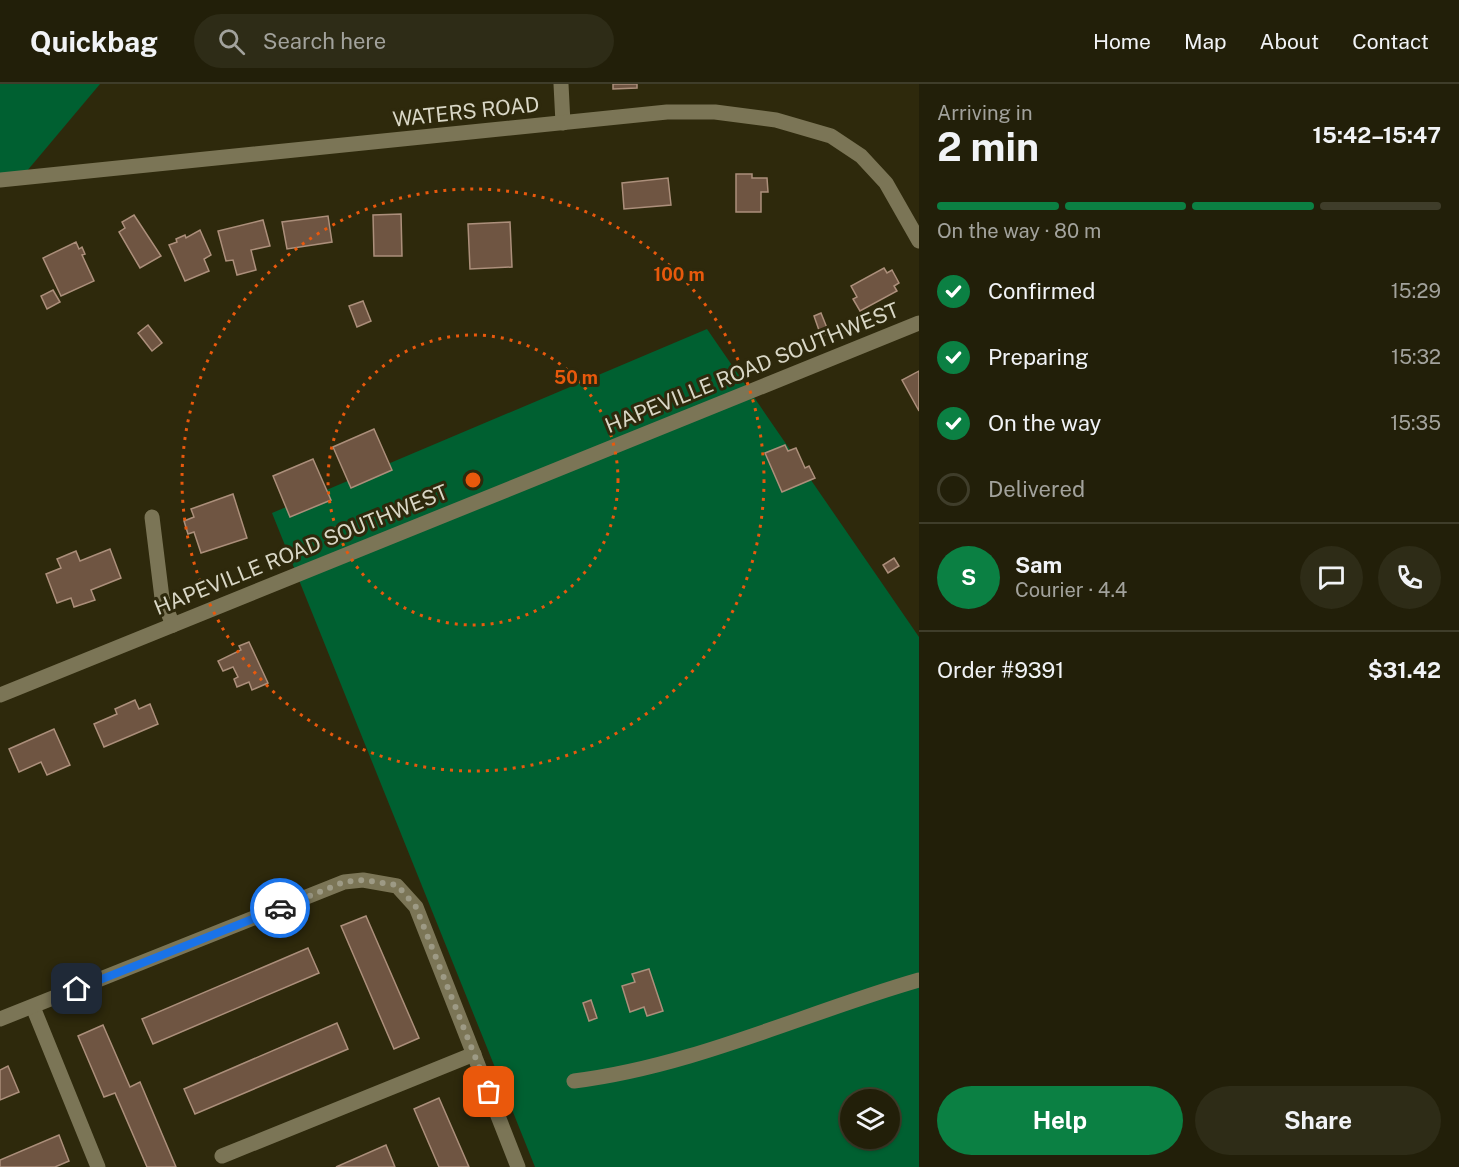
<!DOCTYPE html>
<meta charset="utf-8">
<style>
body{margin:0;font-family:"Public Sans",sans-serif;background:#2e2c17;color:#f1f3f6;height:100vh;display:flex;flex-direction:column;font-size:22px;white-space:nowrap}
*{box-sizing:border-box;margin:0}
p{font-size:20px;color:#a2a29c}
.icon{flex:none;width:33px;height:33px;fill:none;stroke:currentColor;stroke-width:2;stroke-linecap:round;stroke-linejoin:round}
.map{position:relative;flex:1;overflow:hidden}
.sheet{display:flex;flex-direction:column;background:#221f09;width:540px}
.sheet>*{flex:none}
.buttons{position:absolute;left:840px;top:1005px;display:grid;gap:12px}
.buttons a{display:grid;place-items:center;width:60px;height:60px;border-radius:50%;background:#221f09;box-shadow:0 2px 4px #0004,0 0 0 2px #3f3d2a;font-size:30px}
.pin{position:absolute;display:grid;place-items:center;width:51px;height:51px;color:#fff;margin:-26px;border-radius:12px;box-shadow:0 3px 9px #0006}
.courier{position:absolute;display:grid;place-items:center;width:60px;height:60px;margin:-30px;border:4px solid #1a73e8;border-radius:50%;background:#fff;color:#222;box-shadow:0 2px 8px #0007}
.headline em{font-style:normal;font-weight:700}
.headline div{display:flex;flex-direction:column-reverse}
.headline{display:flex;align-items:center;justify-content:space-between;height:102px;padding:0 18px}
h1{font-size:39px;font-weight:700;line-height:45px}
.bar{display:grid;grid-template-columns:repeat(4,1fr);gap:9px 6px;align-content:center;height:72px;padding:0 18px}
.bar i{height:8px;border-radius:4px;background:#3f3d2a}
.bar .active{background:#0b8043}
.bar p{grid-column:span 4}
.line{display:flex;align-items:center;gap:15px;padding:0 18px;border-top:2px solid #3f3d2a}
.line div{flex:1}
.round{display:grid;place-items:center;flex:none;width:63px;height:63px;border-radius:32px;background:#2e2c17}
ol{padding:0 18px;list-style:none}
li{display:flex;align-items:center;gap:18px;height:66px}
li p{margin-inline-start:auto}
li .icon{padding:6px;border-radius:50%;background:#0b8043;color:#fff;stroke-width:4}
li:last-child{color:#a2a29c}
li i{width:33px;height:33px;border:3px solid #3f3d2a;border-radius:50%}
.cta{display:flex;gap:12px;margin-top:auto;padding:12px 18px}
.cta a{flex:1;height:69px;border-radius:36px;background:#0b8043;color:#fff;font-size:24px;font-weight:700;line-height:69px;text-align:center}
.cta a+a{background:#2e2c17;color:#f1f3f6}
header{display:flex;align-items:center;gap:36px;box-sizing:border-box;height:84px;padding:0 30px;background:#221f09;border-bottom:2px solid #3f3d2a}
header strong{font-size:28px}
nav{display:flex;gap:33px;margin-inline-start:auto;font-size:21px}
.search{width:420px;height:54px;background:#2e2c17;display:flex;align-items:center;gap:15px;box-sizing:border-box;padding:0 21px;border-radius:33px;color:#a2a29c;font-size:22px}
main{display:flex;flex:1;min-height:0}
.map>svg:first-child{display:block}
.green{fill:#006031;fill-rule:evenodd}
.building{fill:#6f5542;stroke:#ac8f7b;stroke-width:1.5}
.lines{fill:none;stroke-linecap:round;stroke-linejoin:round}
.minor{stroke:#7b7556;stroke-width:15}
.done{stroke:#9d9a85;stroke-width:6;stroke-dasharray:0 10.8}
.route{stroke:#1a73e8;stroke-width:8}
.ring{fill:none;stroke:#e8590c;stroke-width:3;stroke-dasharray:3 6}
.labels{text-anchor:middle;stroke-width:6;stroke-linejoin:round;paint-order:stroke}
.street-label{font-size:21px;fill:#d9d7c6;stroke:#2e290c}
.centre{fill:#e8590c;stroke:#2e290c;stroke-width:3}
.ring-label{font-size:18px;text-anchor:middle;font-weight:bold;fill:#e8590c;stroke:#2e290c;stroke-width:6;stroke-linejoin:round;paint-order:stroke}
</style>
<header>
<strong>Quickbag</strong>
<div class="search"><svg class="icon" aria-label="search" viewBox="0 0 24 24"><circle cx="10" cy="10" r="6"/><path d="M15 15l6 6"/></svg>Search here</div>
<nav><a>Home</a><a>Map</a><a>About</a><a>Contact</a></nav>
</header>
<main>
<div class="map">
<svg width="919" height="1083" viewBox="0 0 919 1083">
<rect width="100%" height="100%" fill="#2e290c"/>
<g class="green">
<polygon points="0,0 100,0 16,100 0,101"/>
<path d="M 707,245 L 919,553 L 919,1083 L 535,1083 L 272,429 ZM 850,1016 L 890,1016 L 890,1054 L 850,1054 Z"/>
</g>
<g class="building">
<polygon points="613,0 637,0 637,4 613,5"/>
<polygon points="736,90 752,90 752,94 767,94 768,108 761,108 761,128 736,128"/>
<polygon points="668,94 671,121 624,125 622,99"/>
<polygon points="401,130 402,172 374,172 373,131"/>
<polygon points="134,131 161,172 140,184 119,148 125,144 122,138"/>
<polygon points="328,132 332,158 287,165 282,138"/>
<polygon points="263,136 270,162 251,166 256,186 237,191 233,176 226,177 218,147"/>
<polygon points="510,138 512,183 470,185 468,140"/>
<polygon points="200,146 211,171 204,175 209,187 185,197 169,161 177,158 176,155 185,151 186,154"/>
<polygon points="76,158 79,165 82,163 85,170 82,171 94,197 61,212 43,174"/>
<polygon points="884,184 887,189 892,186 899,199 894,202 897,207 860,227 853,215 857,213 851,202"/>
<polygon points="53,206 60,218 47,225 41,212"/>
<polygon points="363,217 371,237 357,243 349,222"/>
<polygon points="821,229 829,249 821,252 814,232"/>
<polygon points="148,241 162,259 152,267 138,249"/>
<polygon points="919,287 919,327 902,296"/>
<polygon points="374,345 392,386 351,404 333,363"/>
<polygon points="785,361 788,367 796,364 805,384 809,382 815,394 782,408 765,369"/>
<polygon points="313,375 331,416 290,433 273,392"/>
<polygon points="233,410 247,454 201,469 194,448 188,450 184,437 194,433 191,425"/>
<polygon points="110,465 121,494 91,506 95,516 74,523 71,514 57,519 46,490 61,484 57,475 76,467 80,477"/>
<polygon points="894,474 899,482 888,489 883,481"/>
<polygon points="249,558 268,599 252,606 249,598 237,603 234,595 238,593 233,583 223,587 218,577 241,566 239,562"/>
<polygon points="135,616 139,625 150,620 158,640 104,663 94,640 117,630 115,625"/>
<polygon points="54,645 70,681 47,691 41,678 19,688 9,665"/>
<polygon points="366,832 419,954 394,965 341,842"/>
<polygon points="308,864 319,889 153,960 142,935"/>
<polygon points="649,885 663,927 647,932 644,923 630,928 622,902 635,898 632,890"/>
<polygon points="591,916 597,934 589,937 583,919"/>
<polygon points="337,939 348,965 195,1030 184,1005"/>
<polygon points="103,941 130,1003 140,998 176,1083 147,1083 115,1009 104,1013 78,952"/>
<polygon points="8,982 19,1008 0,1016 0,986"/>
<polygon points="439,1014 469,1083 439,1083 414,1025"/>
<polygon points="59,1051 69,1077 55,1083 0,1083 0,1076"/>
<polygon points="386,1061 395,1083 336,1083"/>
</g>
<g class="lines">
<g class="minor">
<polyline points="561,0 563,39"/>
<polyline points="0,96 667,28 715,28 776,36 831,52 861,72 886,99 919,157"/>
<polyline points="152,433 162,514 173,541"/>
<polyline points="0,611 919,239"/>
<polyline points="33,923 98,1083"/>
<polyline points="0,935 344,798 363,796 397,802 416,823 518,1083"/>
<path d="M 574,997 C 694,982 804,929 919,896"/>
<polyline points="222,1072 474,970"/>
</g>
</g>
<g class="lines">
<polyline class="done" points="280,824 344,798 363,796 397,801 416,823 489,1008"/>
<polyline class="route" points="77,905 280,824"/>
</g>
<g class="ring">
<circle cx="473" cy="396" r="145"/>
<circle cx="473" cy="396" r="291"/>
</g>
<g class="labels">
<g class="street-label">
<text transform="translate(466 28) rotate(-6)" y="7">WATERS ROAD</text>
<text transform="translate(752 284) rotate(-22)" y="7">HAPEVILLE ROAD SOUTHWEST</text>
<text transform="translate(301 466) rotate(-22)" y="7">HAPEVILLE ROAD SOUTHWEST</text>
</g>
</g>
<circle cx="473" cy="396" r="9" class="centre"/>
<g class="ring-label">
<text x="679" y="197">100 m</text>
<text x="576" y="300">50 m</text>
</g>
</svg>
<div class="buttons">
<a><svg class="icon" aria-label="layers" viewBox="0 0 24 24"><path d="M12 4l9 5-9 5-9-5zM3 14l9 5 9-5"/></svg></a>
</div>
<div class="pin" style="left:489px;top:1008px;background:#ea580c"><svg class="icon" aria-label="bag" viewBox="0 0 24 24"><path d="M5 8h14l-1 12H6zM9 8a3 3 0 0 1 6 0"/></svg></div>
<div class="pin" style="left:77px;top:905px;background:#1f2937"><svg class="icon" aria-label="home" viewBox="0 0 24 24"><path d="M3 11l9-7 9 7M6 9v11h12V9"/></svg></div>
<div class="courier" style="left:280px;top:824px"><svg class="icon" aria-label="car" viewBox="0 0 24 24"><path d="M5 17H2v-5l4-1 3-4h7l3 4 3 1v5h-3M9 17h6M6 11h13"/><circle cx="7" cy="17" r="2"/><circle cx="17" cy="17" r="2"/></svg></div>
</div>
<section class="sheet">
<div class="headline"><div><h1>2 min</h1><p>Arriving in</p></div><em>15:42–15:47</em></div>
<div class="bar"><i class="active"></i><i class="active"></i><i class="active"></i><i></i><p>On the way · 80 m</p></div>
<ol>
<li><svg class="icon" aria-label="check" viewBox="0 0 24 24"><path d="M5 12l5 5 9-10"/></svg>Confirmed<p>15:29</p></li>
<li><svg class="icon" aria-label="check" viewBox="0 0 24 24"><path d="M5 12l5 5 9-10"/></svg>Preparing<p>15:32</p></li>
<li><svg class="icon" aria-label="check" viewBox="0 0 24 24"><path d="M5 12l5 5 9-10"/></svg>On the way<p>15:35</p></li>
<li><i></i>Delivered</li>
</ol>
<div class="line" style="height:108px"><b class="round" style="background:#0b8043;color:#fff">S</b><div><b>Sam</b><p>Courier · 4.4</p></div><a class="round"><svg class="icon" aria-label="chat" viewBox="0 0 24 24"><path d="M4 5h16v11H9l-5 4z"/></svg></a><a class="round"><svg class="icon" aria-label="phone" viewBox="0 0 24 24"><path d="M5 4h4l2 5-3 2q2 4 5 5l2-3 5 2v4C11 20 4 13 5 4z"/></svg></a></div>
<div class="line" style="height:78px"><div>Order #9391</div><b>$31.42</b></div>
<div class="cta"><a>Help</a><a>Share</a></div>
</section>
</main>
